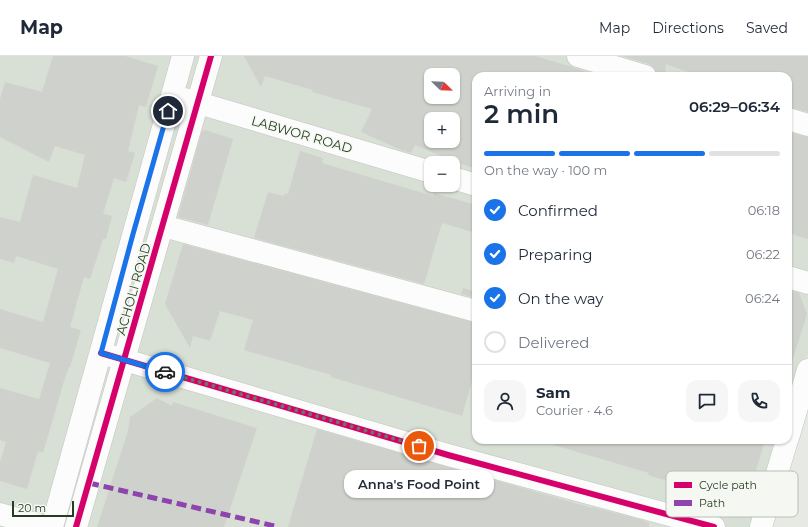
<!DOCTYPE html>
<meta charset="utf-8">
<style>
body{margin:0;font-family:Montserrat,sans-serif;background:#f6f6f7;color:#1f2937;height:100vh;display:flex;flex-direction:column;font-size:15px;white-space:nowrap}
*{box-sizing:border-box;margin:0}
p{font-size:13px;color:#747a83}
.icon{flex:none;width:22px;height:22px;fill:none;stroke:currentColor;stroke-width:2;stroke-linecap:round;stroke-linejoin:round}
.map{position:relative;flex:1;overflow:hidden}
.drawer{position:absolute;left:472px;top:16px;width:320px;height:372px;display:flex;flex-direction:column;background:#fff;border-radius:12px;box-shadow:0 1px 3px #0004}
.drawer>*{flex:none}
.needle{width:26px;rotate:113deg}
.buttons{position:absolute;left:424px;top:12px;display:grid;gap:8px}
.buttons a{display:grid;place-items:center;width:36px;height:36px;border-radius:8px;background:#fff;box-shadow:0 1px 3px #0004;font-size:20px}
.scale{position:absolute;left:12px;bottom:10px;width:62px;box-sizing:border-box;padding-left:4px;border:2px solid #273d21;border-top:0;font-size:11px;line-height:14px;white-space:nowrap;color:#273d21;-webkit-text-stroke:3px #f5f8f2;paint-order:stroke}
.pin{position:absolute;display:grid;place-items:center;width:34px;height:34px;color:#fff;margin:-17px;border:2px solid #fff;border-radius:50%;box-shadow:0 1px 4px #0007}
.courier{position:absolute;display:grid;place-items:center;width:40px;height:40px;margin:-20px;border:3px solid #1a73e8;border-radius:50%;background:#fff;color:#222;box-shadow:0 1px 5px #0007}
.bubble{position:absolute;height:28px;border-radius:12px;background:#fff;box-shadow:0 1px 3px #0004;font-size:13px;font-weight:600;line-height:28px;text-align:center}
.headline em{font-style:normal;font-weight:600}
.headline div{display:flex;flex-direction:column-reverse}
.headline{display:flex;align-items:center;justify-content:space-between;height:68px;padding:0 12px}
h1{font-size:26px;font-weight:600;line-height:30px}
.bar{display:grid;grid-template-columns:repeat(4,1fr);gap:6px 4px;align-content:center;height:48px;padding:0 12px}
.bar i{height:5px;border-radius:3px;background:#e0e1e3}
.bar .on{background:#1a73e8}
.bar p{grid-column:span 4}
.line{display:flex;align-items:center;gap:10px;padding:0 12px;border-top:1px solid #e0e1e3}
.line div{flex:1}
.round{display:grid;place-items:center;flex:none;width:42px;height:42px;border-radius:12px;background:#f6f6f7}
ol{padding:0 12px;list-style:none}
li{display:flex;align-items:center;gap:12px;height:44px}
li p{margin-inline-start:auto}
li .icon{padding:4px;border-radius:50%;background:#1a73e8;color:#fff;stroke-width:4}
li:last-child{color:#747a83}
li i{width:22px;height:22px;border:2px solid #e0e1e3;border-radius:50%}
header{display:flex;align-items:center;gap:24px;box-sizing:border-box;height:56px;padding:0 20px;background:#fff;border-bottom:1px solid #e0e1e3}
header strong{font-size:19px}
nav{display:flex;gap:22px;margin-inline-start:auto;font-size:14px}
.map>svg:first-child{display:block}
.built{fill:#d8dfd4;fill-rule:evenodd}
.building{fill:#cfd2cc;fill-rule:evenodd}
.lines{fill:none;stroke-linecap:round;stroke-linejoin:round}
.street-casing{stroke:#c3c6c1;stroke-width:23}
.secondary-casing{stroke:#c1c5bd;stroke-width:23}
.street{stroke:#fbfcfb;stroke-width:22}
.secondary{stroke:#fbfcfb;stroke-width:22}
.quiet{stroke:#8e44ad;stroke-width:5;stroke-dasharray:10 5;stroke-linecap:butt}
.cycleway-casing{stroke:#f5f8f2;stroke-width:8}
.cycleway{stroke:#d6006c;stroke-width:6}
.done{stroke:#6a7965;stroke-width:4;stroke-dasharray:0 7.2}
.route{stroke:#1a73e8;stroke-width:5}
.labels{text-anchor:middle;stroke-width:3;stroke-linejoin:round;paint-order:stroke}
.street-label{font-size:13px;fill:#273d21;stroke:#f5f8f2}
.key{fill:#f5f8f2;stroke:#b7c0b3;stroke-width:1}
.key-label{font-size:11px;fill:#273d21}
</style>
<header>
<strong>Map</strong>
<nav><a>Map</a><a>Directions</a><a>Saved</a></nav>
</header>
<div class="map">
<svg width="808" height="471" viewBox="0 0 808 471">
<rect width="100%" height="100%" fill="#e6e9e4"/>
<path class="built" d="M 0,0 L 808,0 L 808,298 L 788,367 L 788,20 L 476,20 L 476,384 L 783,384 L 758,471 L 0,471 ZM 431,19 L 453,19 L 453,41 L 431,41 ZM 431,63 L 453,63 L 453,85 L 431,85 ZM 431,107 L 453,107 L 453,129 L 431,129 Z"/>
<g class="building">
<polygon points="53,0 125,0 158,10 146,51 139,49 128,95 135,97 126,126 114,122 103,158 112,160 106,183 103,183 90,223 84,221 70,271 81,274 70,311 69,311 64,325 43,397 38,395 27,433 0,425 0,406 6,386 0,384 0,332 39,343 50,307 0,292 0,253 43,266 58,213 16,200 14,207 0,203 0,161 20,166 33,119 77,132 85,99 55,90 49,106 0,81 0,43 5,26 42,36"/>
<path d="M 244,0 L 535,0 L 569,10 L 569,9 L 574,12 L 601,20 L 476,20 L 476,113 L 453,105 L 415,89 L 411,97 L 399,93 L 361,76 L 372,53 L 312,36 L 313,34 L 265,20 L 261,31 ZM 431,19 L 453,19 L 453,41 L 431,41 ZM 431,63 L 453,63 L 453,85 L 431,85 Z"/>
<polygon points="622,0 808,0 808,56 788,51 788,20 699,20 666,8 665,20 657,20 654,12 649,8"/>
<polygon points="205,74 233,83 208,169 178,161 202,75"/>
<polygon points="788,76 808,81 808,183 788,177"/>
<polygon points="300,95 323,102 322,107 433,140 434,137 476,149 476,177 442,167 424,228 254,182 268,136 284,140 285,137 288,138"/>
<polygon points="183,188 476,267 476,311 462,360 331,321 331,319 244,294 253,264 220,255 210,285 193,280 190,292 165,248"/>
<polygon points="463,232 476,236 476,242 461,238"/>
<polygon points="788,234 799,237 807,258 792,306 788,306"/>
<polygon points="157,342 172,350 173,346 257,372 224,471 97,471 128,375 130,361"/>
<polygon points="317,373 592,452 592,451 642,464 649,467 649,471 288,471"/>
<polygon points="554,384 765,384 752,428 732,435 691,423 688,431 648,419 649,417 554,389"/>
</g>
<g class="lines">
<defs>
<g id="street">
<polyline points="578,0 645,20"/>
<polyline points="185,43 431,116"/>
<polyline points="788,63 808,69"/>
<polyline points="453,122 476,129"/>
<polyline points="163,170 476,255"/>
<polyline points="788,221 808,227"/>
<polyline points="101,297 448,399 714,471"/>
<polyline points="0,458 46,471"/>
<polyline points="52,471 183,0"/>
<polyline points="76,471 211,0"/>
</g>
<g id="secondary">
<polyline points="788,382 808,314"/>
<polyline points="761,471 787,384"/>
</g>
</defs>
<use href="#street" class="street-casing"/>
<use href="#secondary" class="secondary-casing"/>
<use href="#street" class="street"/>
<use href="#secondary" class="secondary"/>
<polyline class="quiet" points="89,427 279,471"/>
<defs>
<g id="cycleway">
<polyline points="101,297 448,399 714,471"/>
<polyline points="76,471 211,0"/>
</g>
</defs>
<use href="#cycleway" class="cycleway-casing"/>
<use href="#cycleway" class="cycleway"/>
</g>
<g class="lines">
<polyline class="done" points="165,316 419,390"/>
<polyline class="route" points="165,316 101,297 133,178 168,55"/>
</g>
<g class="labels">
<g class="street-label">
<text transform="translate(302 78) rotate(16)" y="5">LABWOR ROAD</text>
<text transform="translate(133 233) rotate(-74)" y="5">ACHOLI ROAD</text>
</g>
</g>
<rect x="666" y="415" width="132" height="46" rx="6" class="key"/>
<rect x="674" y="426" width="18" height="6" fill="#d6006c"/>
<rect x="674" y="444" width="18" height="6" fill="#8e44ad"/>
<g class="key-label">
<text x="699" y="433">Cycle path</text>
<text x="699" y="451">Path</text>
</g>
</svg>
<div class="buttons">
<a><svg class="needle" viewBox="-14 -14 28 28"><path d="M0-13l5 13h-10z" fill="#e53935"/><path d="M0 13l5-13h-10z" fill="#747a83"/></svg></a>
<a>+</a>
<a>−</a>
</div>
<div class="scale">20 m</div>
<div class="pin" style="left:419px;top:390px;background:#ea580c"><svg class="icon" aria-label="bag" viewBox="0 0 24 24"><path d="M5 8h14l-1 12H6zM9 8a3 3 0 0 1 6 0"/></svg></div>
<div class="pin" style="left:168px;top:55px;background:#1f2937"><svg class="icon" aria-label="home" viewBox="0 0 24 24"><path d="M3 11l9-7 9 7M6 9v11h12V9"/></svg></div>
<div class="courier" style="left:165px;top:316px"><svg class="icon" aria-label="car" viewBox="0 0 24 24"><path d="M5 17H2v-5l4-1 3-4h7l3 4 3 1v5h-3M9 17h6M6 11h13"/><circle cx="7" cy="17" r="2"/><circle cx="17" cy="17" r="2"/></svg></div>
<div class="bubble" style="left:344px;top:414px;width:150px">Anna's Food Point</div>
<section class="drawer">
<div class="headline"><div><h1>2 min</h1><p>Arriving in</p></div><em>06:29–06:34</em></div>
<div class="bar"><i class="on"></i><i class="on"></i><i class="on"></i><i></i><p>On the way · 100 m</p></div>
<ol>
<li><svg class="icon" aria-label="check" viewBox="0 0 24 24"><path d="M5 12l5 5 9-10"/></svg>Confirmed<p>06:18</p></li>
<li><svg class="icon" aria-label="check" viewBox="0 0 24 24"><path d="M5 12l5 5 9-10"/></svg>Preparing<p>06:22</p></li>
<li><svg class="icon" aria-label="check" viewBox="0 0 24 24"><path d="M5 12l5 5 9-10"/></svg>On the way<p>06:24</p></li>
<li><i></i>Delivered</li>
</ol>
<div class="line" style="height:72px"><a class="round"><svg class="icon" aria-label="person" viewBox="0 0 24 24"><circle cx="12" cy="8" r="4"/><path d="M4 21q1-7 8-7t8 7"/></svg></a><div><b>Sam</b><p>Courier · 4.6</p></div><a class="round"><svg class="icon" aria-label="chat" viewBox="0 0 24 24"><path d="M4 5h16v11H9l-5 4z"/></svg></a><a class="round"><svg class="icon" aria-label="phone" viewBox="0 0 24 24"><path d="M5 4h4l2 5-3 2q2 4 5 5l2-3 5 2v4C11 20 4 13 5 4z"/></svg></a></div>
</section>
</div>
